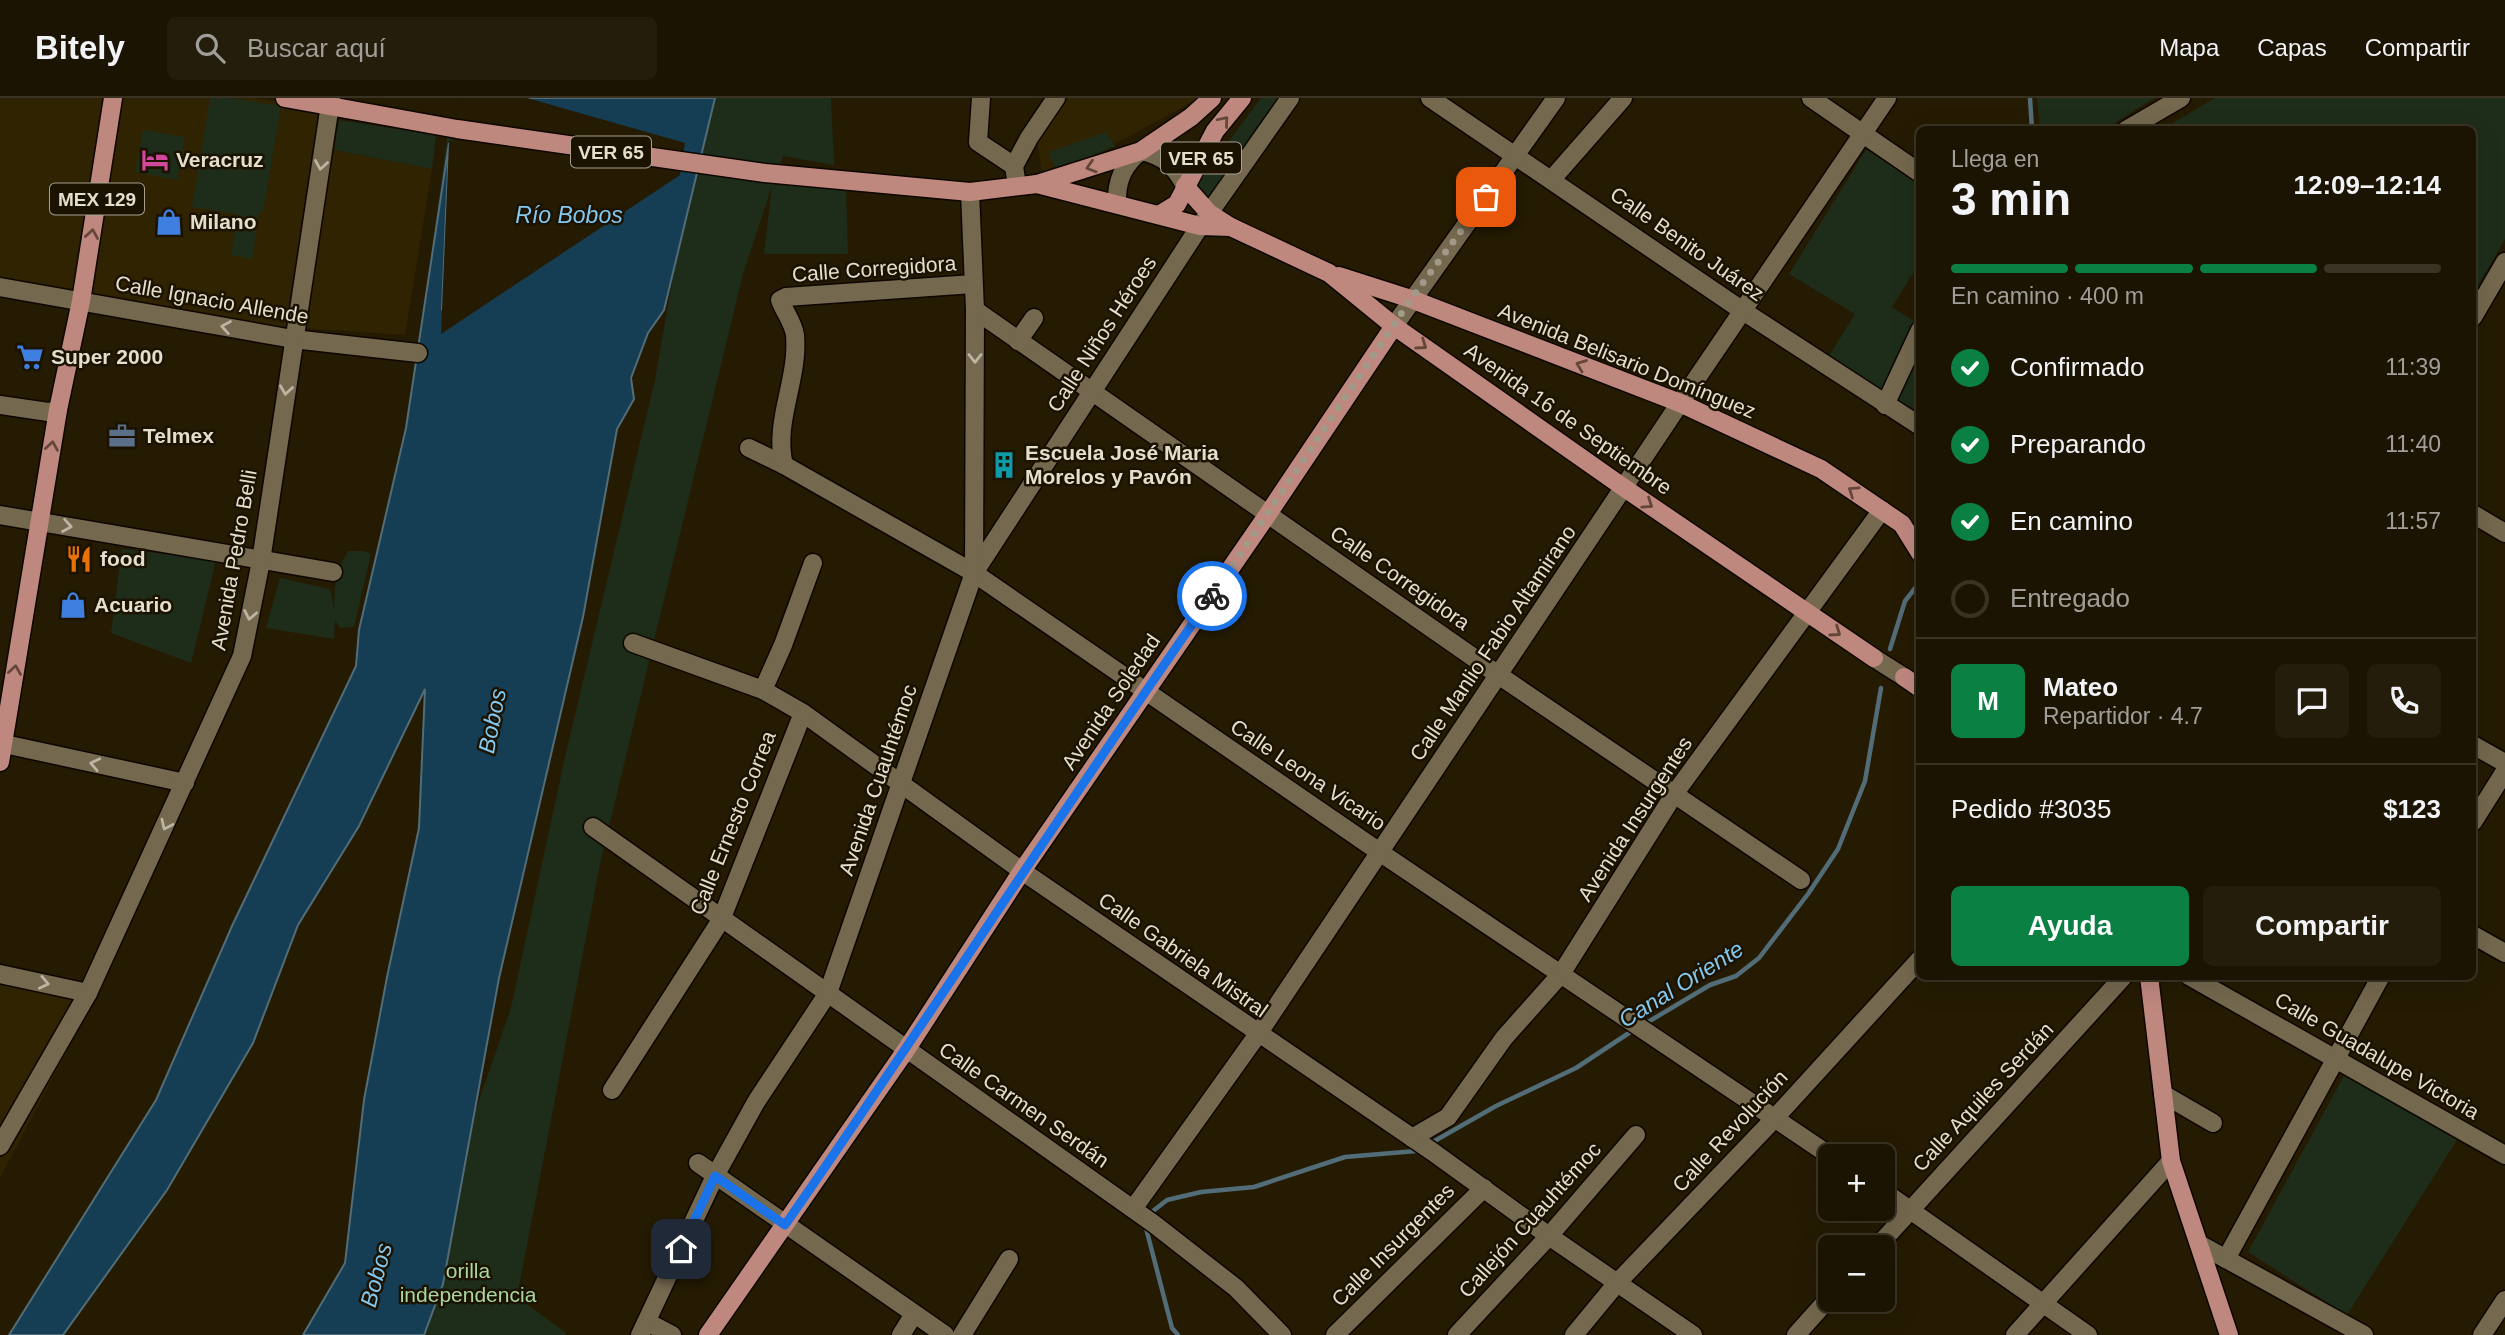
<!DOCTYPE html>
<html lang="es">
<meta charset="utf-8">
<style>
body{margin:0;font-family:Arial,sans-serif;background:#251d0c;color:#f1f3f6;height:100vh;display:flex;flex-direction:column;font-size:26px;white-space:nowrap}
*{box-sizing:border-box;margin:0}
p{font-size:23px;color:#a09e99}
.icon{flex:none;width:38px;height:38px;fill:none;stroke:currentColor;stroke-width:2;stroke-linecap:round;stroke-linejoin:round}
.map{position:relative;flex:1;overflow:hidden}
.sheet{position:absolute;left:1916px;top:28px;width:560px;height:854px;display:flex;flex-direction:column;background:#1c1402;border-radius:10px;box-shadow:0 7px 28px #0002,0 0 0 2px #3a3324}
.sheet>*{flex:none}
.buttons{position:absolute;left:1818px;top:1046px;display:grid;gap:14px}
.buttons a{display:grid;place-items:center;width:77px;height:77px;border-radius:10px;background:#1c1402;box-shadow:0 7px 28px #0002,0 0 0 2px #3a3324;font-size:35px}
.pin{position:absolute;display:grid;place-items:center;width:60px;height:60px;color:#fff;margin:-30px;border-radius:14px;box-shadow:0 4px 10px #0006}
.courier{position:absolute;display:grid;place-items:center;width:70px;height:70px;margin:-35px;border:5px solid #1a73e8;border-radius:50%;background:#fff;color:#222;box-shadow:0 2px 9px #0007}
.summary em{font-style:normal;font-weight:700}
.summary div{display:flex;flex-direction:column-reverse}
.summary{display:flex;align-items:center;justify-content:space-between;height:119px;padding:0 35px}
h1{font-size:46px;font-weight:700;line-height:52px}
.bar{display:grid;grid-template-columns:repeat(4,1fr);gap:10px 7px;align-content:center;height:84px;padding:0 35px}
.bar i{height:9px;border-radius:5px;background:#3a3324}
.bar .on{background:#0b8043}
.bar p{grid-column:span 4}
.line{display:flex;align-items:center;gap:18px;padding:0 35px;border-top:2px solid #3a3324}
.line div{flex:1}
.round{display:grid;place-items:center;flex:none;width:74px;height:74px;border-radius:10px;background:#251d0c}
ol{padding:0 35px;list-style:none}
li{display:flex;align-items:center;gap:21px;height:77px}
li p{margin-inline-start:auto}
li .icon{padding:7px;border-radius:50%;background:#0b8043;color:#fff;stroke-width:4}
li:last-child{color:#a09e99}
li i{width:38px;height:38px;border:4px solid #3a3324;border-radius:50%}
.action{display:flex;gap:14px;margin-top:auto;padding:14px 35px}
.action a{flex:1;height:80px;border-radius:10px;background:#0b8043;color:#fff;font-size:28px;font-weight:700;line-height:80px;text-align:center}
.action a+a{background:#251d0c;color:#f1f3f6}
header{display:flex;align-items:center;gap:42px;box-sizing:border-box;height:98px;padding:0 35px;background:#1c1402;border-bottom:2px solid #3a3324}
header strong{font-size:33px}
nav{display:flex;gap:38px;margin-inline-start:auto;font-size:24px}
.search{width:490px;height:63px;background:#251d0c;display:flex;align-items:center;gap:18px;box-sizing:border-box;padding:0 24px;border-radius:10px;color:#a09e99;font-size:26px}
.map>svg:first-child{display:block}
.built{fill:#302302}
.green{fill:#1e2d1a}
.water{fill:#153d53;stroke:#536d78;stroke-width:2}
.pier{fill:#251b03}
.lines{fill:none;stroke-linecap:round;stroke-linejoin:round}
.stream{stroke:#536d78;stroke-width:4.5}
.minor-casing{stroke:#0e0600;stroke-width:21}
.major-casing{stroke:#0e0600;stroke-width:21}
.minor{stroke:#74684e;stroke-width:18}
.major{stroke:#bf887f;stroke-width:18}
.oneway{stroke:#654739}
.oneway2{stroke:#bdb5a2}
.done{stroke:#a19a88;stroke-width:7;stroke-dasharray:0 12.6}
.route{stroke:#1a73e8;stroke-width:9}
.labels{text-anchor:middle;stroke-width:5;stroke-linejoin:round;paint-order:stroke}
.shield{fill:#1b1200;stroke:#a8a191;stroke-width:2}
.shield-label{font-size:19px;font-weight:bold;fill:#e4decf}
.poi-label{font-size:21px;font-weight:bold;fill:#e4decf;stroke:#1b1200;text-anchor:start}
.street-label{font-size:21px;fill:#e4decf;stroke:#1b1200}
.park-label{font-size:21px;fill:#aad7a0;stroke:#1b1200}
.water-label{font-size:23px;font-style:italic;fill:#84c7ef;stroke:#1b1200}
</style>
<header>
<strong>Bitely</strong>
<div class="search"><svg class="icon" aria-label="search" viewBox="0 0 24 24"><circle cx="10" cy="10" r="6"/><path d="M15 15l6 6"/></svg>Buscar aquí</div>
<nav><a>Mapa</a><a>Capas</a><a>Compartir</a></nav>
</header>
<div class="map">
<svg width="2505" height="1237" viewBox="0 0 2505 1237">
<rect width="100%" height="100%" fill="#251b03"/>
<g class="built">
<polygon points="0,0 110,0 75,195 0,183"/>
<polygon points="119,0 255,0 328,12 291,235 86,199"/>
<polygon points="1064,0 1200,0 1124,41 1042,76 1037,40"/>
<polygon points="334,52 432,71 405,237 301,230"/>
<polygon points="0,879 96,898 0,1080"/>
</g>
<g class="green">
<polygon points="210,0 230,0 281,8 263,114 259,114 252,161 231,157 238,116 192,109"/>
<polygon points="716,0 831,0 834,67 783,58 774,83 846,91 848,156 764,156 772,88 743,176 601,761 517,1199 566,1235 565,1237 398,1237 511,910 565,659 655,282 686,104"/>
<polygon points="1261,0 1291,0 1210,104 1196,87"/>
<polygon points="2037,0 2154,0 2108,29 2040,32"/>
<polygon points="2215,0 2505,0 2505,141 2473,196 2473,32 2163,31"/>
<polygon points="339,22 436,37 432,71 334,52"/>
<polygon points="143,32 185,39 177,82 135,74"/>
<polygon points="1106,34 1115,48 1056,73 1049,54"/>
<polygon points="447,40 453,41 418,255"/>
<polygon points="1866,52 1920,85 1920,164 1892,209 1920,227 1920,316 1828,260 1855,216 1789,176"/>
<polygon points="122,451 216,462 191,565 111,535"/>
<path d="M 348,453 L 363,453 L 371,456 L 354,529 L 340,530 L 335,522 L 334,541 L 266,530 L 280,480 L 330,491 L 334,512 C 334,491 336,472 348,453 Z"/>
<polygon points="2345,976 2458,1040 2347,1217 2248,1154"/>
</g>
<polygon class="water" points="461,0 715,0 664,212 648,235 631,280 634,301 617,331 583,519 499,880 443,1186 424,1237 303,1237 345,1165 364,1002 387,879 419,730 425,591 359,728 298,827 253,945 167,1092 63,1237 9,1237 156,1002 232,828 356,568 359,532 406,330 449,45 442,212"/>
<polygon class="pier" points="458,0 527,0 685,45 680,77 441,236 449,45 450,42 453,45 452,73 457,15 453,16"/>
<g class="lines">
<g class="stream">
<polyline points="2030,0 2032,32"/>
<polyline points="1890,551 1905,503 1920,484"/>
<polyline points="1643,927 1710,887 1736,878 1759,860 1808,796 1838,751 1865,683 1881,590"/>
<polyline points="1431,1045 1496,1008 1576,970 1635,931"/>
<polyline points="1153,1113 1167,1102 1201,1094 1254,1089 1345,1059 1416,1053"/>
<polyline points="1146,1130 1172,1230 1178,1237"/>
</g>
<defs>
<g id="minor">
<polyline points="981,0 978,44 1014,68"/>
<polyline points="1430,0 1743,213 1920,328"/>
<polyline points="1811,0 1920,75"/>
<polyline points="2126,32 2181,0"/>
<polyline points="1552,81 1623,0"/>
<polyline points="1017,88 1014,68 1029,40 1056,0"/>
<path d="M 1117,106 C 1116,83 1123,67 1141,53 C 1164,58 1175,68 1185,88"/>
<polyline points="0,189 293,241 418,255"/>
<polyline points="975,212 1500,578 1801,782"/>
<polyline points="2473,219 2505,164"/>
<polyline points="1394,228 1556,0"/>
<polyline points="1018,243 1034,220"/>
<polyline points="0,307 48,314 58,312"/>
<polyline points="1885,307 1920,232"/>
<polyline points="749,350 784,367 974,475 1381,755 1832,1059"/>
<path d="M 784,367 C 773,324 799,282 795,237 C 793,224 785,215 780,202 L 786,199 L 973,186"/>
<polyline points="2473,416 2505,435"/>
<polyline points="0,417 333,474"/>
<polyline points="974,475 1200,128 1290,0"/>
<polyline points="633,545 763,592 803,615 1022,773 1433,1054 1549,1138 1693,1237"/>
<polyline points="1874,560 1904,579"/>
<polyline points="763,592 783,547 813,465"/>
<polyline points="0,645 185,685"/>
<polyline points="2473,647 2505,665"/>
<polyline points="2473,724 2505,673"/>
<polyline points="593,729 1154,1126 1236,1190 1282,1237"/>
<polyline points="2473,837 2505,855"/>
<polyline points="0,876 88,895"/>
<polyline points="2189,878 2505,1057"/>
<polyline points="612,992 721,822 803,615"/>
<polyline points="2163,996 2213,1025"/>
<polyline points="1412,1040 1448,1019 1504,940 1561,876 1675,695 1882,412"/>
<polyline points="0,1048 88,895 242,558 261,463 331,0"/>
<polyline points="698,1065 945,1237"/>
<polyline points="1883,1093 2088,1237"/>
<polyline points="1133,1111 1258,936 1680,305 1887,0"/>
<polyline points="2199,1146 2364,1237"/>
<polyline points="1876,1150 2124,878"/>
<polyline points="2226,1161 2381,878"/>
<polyline points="647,1224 672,1237"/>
<polyline points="640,1237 715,1078 756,1004 828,895 974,475 975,212 970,94"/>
<polyline points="901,1237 914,1216"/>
<polyline points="962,1237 1009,1161"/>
<polyline points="1335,1237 1484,1090"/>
<polyline points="1457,1237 1549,1138 1636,1037"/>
<polyline points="1574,1237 1617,1185 1774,1021 1920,861"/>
<polyline points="1796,1237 1830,1199"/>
<polyline points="2015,1237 2171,1063"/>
<polyline points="2482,1237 2505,1202"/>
</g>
<g id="major">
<polyline points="285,0 457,31 765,75 970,94 1037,86 1141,53 1191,19 1212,0"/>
<polyline points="1037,86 1200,128 1231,129"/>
<polyline points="1185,88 1209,115 1231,129 1329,175 1394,228 1623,389 1874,560"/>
<polyline points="1159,117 1177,106 1215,33 1242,0"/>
<polyline points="1339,178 1411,201 1680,305 1821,371 1902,426 1920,455"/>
<polyline points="1904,579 1920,590"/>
<polyline points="0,664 58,312 81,203 113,0"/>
<polyline points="2149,878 2171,1063 2229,1237"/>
<polyline points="708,1237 906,952 1022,773 1268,416 1394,228"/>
</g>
</defs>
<use href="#minor" class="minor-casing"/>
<use href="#major" class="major-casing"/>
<use href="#minor" class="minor"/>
<use href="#major" class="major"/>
</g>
<defs><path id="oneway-chevron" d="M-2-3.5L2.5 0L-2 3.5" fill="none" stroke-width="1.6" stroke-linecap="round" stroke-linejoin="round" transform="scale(1.75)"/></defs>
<g class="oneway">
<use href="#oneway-chevron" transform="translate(1224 23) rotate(-50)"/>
<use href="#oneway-chevron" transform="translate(1091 69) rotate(163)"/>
<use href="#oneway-chevron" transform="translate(92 136) rotate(-81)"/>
<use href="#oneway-chevron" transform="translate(1422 247) rotate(35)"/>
<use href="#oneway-chevron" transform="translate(1581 267) rotate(-159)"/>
<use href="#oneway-chevron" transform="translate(52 348) rotate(-81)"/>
<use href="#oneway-chevron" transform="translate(1853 393) rotate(-146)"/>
<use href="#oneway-chevron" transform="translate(1648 406) rotate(34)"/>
<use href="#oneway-chevron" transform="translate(1836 534) rotate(35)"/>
<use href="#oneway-chevron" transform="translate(15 572) rotate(-81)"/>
</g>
<g class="oneway2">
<use href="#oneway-chevron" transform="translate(321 67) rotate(99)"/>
<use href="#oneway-chevron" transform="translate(226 229) rotate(-170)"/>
<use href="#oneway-chevron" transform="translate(975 260) rotate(90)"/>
<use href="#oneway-chevron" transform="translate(286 292) rotate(98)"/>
<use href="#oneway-chevron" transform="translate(67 428) rotate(10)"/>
<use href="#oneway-chevron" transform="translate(250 517) rotate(101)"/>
<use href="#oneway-chevron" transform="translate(95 666) rotate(-168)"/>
<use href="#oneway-chevron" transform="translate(166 727) rotate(115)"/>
<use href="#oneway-chevron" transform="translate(44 885) rotate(12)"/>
</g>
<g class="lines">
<polyline class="done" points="1212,498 1411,201 1486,99"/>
<path class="route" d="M 681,1151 L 715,1078 L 785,1127 C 930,919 1066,705 1212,498"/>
</g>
<defs>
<symbol id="hotel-bare" viewBox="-9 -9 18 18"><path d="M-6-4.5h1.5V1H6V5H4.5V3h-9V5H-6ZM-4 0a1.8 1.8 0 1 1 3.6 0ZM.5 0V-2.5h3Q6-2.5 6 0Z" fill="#d1479c" stroke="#1b1200" stroke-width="2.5" paint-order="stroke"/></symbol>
<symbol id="shop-bare" viewBox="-9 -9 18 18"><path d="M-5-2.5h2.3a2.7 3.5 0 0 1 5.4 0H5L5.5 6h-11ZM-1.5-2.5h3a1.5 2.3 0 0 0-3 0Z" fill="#3f7fe0" stroke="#1b1200" stroke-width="2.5" paint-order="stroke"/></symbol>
<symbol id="supermarket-bare" viewBox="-9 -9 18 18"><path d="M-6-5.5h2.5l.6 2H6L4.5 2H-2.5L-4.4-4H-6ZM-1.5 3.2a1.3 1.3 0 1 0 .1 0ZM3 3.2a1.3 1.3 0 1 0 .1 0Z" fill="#3f7fe0" stroke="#1b1200" stroke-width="2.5" paint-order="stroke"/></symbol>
<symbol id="office-bare" viewBox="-9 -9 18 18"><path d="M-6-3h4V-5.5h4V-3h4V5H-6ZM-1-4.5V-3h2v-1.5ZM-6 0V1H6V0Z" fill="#5c6f8a" stroke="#1b1200" stroke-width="2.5" paint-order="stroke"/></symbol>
<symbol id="building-bare" viewBox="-9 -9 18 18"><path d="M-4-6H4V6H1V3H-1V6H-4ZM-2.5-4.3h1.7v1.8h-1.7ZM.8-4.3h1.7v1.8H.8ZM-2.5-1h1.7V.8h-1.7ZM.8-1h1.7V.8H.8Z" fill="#0f9aa8" stroke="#1b1200" stroke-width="2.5" paint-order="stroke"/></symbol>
<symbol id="restaurant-bare" viewBox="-9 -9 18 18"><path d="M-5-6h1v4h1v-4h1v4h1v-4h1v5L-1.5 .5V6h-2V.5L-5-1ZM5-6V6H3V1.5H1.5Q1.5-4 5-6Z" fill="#e8710a" stroke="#1b1200" stroke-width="2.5" paint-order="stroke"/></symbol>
</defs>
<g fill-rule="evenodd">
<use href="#hotel-bare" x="136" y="43" width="38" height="38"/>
<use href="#shop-bare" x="150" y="105" width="38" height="38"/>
<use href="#supermarket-bare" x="11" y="240" width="38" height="38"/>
<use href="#office-bare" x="103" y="319" width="38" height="38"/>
<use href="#building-bare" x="985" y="348" width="38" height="38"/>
<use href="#restaurant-bare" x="60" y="442" width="38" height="38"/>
<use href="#shop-bare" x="54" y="488" width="38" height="38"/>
</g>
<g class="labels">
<g class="shield">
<rect x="571" y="38.5" width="80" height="31" rx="5"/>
<rect x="1161" y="44.5" width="80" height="31" rx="5"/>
<rect x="50" y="85.5" width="94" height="31" rx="5"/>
</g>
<g class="shield-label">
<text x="611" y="61">VER 65</text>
<text x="1201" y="67">VER 65</text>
<text x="97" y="108">MEX 129</text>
</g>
<g class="poi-label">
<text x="176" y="69">Veracruz</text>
<text x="190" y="131">Milano</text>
<text x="51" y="266">Super 2000</text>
<text x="143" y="345">Telmex</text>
<text x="1025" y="362">Escuela José Maria<tspan x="1025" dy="24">Morelos y Pavón</tspan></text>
<text x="100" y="468">food</text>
<text x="94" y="514">Acuario</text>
</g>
<g class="street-label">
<text transform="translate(1687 146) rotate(35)" y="7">Calle Benito Juárez</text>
<text transform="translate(874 171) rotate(-4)" y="7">Calle Corregidora</text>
<text transform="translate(212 202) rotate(10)" y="7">Calle Ignacio Allende</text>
<text transform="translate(1102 236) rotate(-57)" y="7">Calle Niños Héroes</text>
<text transform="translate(1627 263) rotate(22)" y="7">Avenida Belisario Domínguez</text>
<text transform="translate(1568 321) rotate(35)" y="7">Avenida 16 de Septiembre</text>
<text transform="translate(234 462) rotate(-80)" y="7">Avenida Pedro Belli</text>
<text transform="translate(1400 480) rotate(35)" y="7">Calle Corregidora</text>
<text transform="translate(1493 545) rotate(-56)" y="7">Calle Manlio Fabio Altamirano</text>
<text transform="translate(1111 604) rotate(-56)" y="7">Avenida Soledad</text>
<text transform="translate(1308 677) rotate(34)" y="7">Calle Leona Vicario</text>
<text transform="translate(878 682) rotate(-71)" y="7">Avenida Cuauhtémoc</text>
<text transform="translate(1635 721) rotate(-57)" y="7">Avenida Insurgentes</text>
<text transform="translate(733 725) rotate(-68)" y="7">Calle Ernesto Correa</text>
<text transform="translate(1183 857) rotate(35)" y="7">Calle Gabriela Mistral</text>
<text transform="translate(2377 958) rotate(30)" y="7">Calle Guadalupe Victoria</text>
<text transform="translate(1983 999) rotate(-47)" y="7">Calle Aquiles Serdán</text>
<text transform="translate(1024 1007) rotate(35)" y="7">Calle Carmen Serdán</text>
<text transform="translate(1730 1033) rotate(-47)" y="7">Calle Revolución</text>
<text transform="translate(1530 1122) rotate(-48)" y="7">Callejón Cuauhtémoc</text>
<text transform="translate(1393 1147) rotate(-45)" y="7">Calle Insurgentes</text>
</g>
<g class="park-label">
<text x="468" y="1180">orilla<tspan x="468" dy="24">independencia</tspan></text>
</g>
<g class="water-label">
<text x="569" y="125">Río Bobos</text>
<text transform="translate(492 623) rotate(-79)" y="8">Bobos</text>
<text transform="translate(1681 886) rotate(-32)" y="8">Canal Oriente</text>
<text transform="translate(376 1177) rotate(-75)" y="8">Bobos</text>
</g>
</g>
</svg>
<div class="buttons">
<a>+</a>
<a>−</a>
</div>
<div class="pin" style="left:1486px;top:99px;background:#ea580c"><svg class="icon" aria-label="bag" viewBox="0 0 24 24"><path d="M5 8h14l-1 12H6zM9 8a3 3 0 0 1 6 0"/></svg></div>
<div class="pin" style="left:681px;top:1151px;background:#1f2937"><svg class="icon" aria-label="home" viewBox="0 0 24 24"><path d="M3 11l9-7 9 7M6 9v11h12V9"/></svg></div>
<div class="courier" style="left:1212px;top:498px"><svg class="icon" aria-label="bike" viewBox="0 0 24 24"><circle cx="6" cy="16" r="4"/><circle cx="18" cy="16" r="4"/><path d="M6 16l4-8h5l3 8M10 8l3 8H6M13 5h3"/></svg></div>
<section class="sheet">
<div class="summary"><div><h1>3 min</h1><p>Llega en</p></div><em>12:09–12:14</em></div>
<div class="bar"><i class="on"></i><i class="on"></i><i class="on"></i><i></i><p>En camino · 400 m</p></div>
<ol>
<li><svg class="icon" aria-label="check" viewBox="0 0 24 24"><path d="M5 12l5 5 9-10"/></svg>Confirmado<p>11:39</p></li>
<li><svg class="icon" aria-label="check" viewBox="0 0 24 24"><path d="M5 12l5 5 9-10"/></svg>Preparando<p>11:40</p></li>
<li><svg class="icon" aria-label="check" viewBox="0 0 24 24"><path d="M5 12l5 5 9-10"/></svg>En camino<p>11:57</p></li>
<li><i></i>Entregado</li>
</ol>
<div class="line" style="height:126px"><b class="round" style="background:#0b8043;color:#fff">M</b><div><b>Mateo</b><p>Repartidor · 4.7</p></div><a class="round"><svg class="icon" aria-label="chat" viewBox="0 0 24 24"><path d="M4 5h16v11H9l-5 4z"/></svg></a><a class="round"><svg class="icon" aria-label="phone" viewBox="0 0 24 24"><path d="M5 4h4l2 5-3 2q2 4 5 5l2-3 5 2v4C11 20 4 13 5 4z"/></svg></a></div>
<div class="line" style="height:91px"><div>Pedido #3035</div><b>$123</b></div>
<div class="action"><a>Ayuda</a><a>Compartir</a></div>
</section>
</div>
